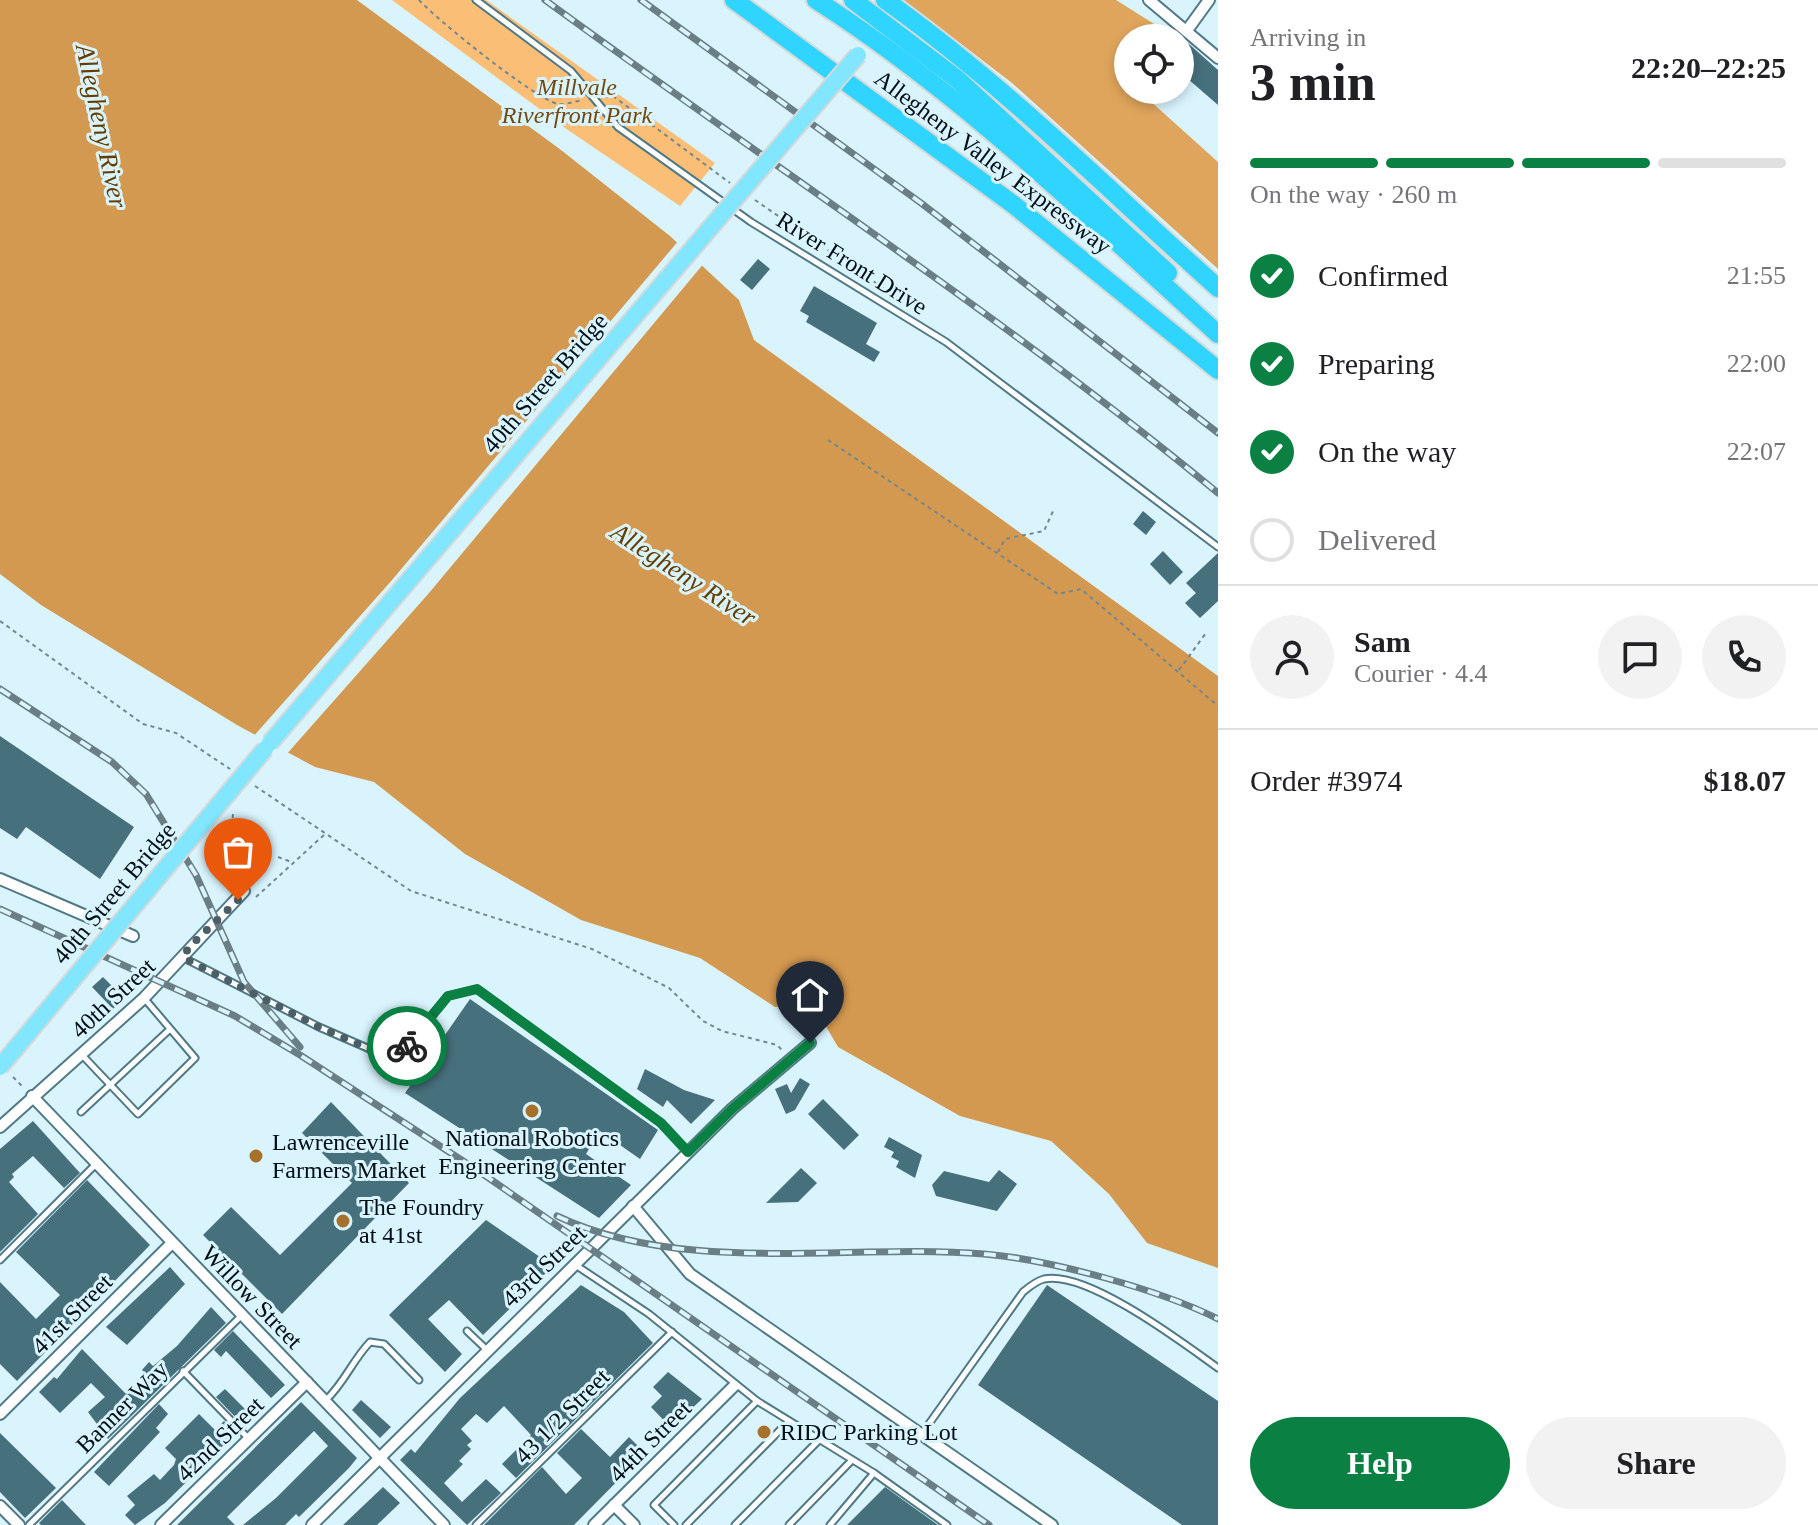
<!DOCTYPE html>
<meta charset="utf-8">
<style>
body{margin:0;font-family:"Times New Roman",serif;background:#f2f2f2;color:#202124;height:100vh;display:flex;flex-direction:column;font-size:30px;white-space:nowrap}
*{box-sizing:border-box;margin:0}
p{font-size:26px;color:#757577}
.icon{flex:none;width:44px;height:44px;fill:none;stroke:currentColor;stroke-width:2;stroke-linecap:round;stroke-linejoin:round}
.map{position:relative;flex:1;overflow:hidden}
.details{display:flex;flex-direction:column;background:#fff;width:600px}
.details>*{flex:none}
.fabs{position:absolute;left:1114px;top:24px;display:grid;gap:16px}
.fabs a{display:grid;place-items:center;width:80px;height:80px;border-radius:50%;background:#fff;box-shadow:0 4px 12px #0003;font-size:40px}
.pin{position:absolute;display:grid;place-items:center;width:68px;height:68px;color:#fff;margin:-82px -34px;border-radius:50% 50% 50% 0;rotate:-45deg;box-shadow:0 0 8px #0007}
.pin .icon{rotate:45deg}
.courier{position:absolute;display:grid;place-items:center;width:80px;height:80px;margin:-40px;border:6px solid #0b8043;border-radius:50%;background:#fff;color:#222;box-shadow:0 2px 10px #0007}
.head em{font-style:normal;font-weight:700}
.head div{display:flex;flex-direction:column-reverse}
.head{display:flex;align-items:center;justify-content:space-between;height:136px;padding:0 32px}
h1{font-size:52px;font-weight:700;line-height:60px}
.bar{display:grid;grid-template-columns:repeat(4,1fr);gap:12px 8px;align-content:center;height:96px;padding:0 32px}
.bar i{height:10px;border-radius:6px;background:#e0e0e0}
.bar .current{background:#0b8043}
.bar p{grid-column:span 4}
.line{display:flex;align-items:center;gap:20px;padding:0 32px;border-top:2px solid #e0e0e0}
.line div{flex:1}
.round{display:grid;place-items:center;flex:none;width:84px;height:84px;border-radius:42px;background:#f2f2f2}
ol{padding:0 32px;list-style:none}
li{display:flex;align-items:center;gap:24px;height:88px}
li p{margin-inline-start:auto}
li .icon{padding:8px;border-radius:50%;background:#0b8043;color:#fff;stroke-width:4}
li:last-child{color:#757577}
li i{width:44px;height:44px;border:4px solid #e0e0e0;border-radius:50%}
.primary-button{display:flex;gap:16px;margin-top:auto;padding:16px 32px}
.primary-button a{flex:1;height:92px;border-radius:48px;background:#0b8043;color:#fff;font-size:32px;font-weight:700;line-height:92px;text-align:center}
.primary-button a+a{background:#f2f2f2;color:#202124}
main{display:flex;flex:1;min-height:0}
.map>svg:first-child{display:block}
.green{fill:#fabe77}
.forest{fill:#e0a55c}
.water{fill:#d49950}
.pier{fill:#daf4fd}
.building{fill:#47707d}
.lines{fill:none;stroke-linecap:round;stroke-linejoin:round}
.lane-casing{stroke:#507986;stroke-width:9}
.street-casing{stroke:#507986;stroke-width:14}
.highway-casing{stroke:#d6d9d9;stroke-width:22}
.path{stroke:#73878f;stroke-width:2;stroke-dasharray:4 4;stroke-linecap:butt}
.lane{stroke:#fff;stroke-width:5}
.street{stroke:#fff;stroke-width:10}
.highway{stroke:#2fd5ff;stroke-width:18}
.rail-casing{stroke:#6a7e85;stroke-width:7}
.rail{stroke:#daf4fd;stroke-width:4;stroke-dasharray:12;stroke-linecap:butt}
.primary-bridge-casing{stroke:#d6d9d9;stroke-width:20;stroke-linecap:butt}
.primary-bridge{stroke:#82e6ff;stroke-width:16}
.done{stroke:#4d5f66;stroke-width:8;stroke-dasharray:0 14.4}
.route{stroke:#0b8043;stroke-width:10}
.poi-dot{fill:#a6712a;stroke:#daf4fd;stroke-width:3}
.labels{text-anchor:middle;stroke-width:6;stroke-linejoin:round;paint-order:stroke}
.park-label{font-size:24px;font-style:italic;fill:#714911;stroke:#daf4fd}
.street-label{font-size:24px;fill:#010f14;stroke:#daf4fd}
.poi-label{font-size:24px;fill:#010f14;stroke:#daf4fd;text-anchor:start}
.water-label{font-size:26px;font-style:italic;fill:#643d00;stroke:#daf4fd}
</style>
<main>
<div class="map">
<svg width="1218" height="1525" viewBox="0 0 1218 1525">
<rect width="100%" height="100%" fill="#daf4fd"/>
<polygon class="green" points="392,0 486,0 715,163 680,206 565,128"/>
<polygon class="forest" points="904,0 1116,0 1170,34 1166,38 1128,38 1128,90 1138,90 1218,162 1218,269 1012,83"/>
<polygon class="water" points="0,0 357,0 561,150 670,236 739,300 754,340 1218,676 1218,1268 1147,1243 1109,1194 1051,1141 960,1116 838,1047 814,1006 775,1007 700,958 581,920 465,854 374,782 315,767 237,725 41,605 0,574"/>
<polygon class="pier" points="680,239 705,262 429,593 285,756 252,738 392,580"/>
<g class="building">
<polygon points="1180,36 1218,70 1218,105 1180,72"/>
<polygon points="758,259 770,269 752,290 740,280"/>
<polygon points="814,286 877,323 866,344 880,352 874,362 806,322 809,316 800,311"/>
<polygon points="1143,511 1156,522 1146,535 1133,524"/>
<polygon points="1163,551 1183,572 1170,585 1150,564"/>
<polygon points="1218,553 1218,601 1200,618 1185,603 1196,593 1186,583"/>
<polygon points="0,736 134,827 100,879 26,827 17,839 0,828"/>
<polygon points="103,977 124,998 113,1009 92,987"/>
<polygon points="470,999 658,1130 640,1159 600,1131 586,1154 631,1185 599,1218 405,1093 410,1086 398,1077 420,1047 431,1055"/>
<polygon points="645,1069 684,1090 715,1100 691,1124 667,1100 663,1107 637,1089"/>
<polygon points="800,1078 810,1084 795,1110 786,1114 775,1089 787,1084 791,1093"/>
<polygon points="823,1099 859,1135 844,1150 808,1114"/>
<polygon points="331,1102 409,1183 282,1314 203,1235 231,1207 280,1255 352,1183 302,1133"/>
<polygon points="33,1121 80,1173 64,1188 33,1156 12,1174 14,1177 9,1182 38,1214 0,1252 0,1149"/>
<polygon points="889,1137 922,1155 915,1178 896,1167 899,1161 891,1157 894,1152 884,1147"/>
<polygon points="801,1168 817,1183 798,1202 766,1203"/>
<polygon points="999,1170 1017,1184 997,1211 936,1196 932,1185 944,1171 989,1182"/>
<polygon points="87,1180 150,1245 17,1381 0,1364 0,1282 36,1319 60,1295 16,1252"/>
<polygon points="486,1220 553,1266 483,1335 449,1300 428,1319 462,1354 445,1372 389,1315"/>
<polygon points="170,1267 185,1284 127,1345 106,1327"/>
<polygon points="581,1285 624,1312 653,1343 516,1478 502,1464 531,1435 504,1406 487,1423 476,1414 461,1429 472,1441 467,1445 471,1449 459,1461 463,1464 444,1483 462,1502 486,1479 501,1493 467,1525 400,1460 411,1449 415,1453 460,1398"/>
<polygon points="1047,1285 1218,1401 1218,1525 1182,1525 978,1385"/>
<polygon points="211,1307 226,1323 108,1439 88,1412 105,1397 91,1383 60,1413 39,1392 54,1377 57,1379 82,1349 126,1394 146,1374 142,1370 149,1362 153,1366 177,1346"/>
<polygon points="233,1331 285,1385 271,1398 226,1351 221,1357 214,1350"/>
<polygon points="668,1372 702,1399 671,1428 651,1407 662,1396 653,1387"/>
<polygon points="225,1389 251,1415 242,1424 216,1397"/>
<polygon points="361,1400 391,1427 380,1438 352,1410"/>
<polygon points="301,1402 357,1458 349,1468 299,1517 296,1514 285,1525 243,1525 276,1498 328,1446 314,1431 227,1517 235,1525 177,1525"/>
<polygon points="159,1404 168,1414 156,1428 160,1432 109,1486 94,1472"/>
<polygon points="199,1414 215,1430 224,1421 235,1434 165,1503 135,1525 125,1515 135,1505 127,1496 154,1474 160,1480 174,1465 176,1459 165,1448"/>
<polygon points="581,1429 610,1457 629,1437 645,1453 574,1525 484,1525 542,1467 566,1494 582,1478 557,1453"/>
<polygon points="0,1433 56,1488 25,1518 0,1492"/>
<polygon points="383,1487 400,1503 377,1525 343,1525"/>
<polygon points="885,1487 938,1525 847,1525"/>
<polygon points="62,1500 86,1525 41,1525 39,1523"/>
</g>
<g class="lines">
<defs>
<g id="lane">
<polyline points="476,0 571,71 618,127 751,222 946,342 1218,547"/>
<polyline points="184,958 319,1027 395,1060 448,996 477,989 661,1123 687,1151"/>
<polyline points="82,1055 138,1114 195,1058 144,998"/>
<polyline points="81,1112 169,1030"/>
<polyline points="0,1260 96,1164"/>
<polyline points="574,1264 649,1314 757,1401 874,1473 830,1525"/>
<polyline points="467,1331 487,1350"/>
<polyline points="183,1371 249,1439"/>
<path d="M 326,1400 C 345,1382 352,1361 370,1342 L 384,1344 L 419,1380"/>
<path d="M 921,1435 L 1023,1292 C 1029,1287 1036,1281 1044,1279 C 1087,1270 1183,1343 1218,1368"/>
<polyline points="874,1473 947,1525"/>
<polyline points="29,1525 241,1316"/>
<polyline points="476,1525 672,1332"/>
<polyline points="674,1525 654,1505 757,1401"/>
<polyline points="686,1525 789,1421"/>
<polyline points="735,1525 819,1440"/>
<polyline points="789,1525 852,1460"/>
</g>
<g id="street">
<polyline points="1149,0 1218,58"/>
<polyline points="1188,29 1209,0"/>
<polyline points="0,879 133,936"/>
<polyline points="32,1096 444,1525"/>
<polyline points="0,1127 144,998 244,891"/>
<polyline points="633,1206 690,1274 1052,1525"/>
<polyline points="0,1414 172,1243"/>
<polyline points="614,1505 634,1525"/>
<polyline points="0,1506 19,1525"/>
<polyline points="161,1525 307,1382"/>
<polyline points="312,1525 732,1109 810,1043"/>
<polyline points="594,1525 734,1386"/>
</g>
<g id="highway">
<polyline points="734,0 1014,205 1218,370"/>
<path d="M 816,0 C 963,94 1089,218 1218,334"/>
<polyline points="853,0 957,79 1168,273"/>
<path d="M 885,0 C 1007,87 1107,189 1218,288"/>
</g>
</defs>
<use href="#lane" class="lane-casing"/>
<use href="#street" class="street-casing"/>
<use href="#highway" class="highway-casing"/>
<g class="path">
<path d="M 419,0 C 437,20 535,99 558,104 C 565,105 576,101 583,100"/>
<polyline points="605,97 613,96 730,183"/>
<polyline points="755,200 921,314"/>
<polyline points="828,440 1058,594 1081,589 1218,706"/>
<polyline points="998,552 1005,539 1044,531 1054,509"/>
<polyline points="0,621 143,724 176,733 230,769"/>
<polyline points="1179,670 1206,633"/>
<polyline points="255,786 411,891 592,949 669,988 703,1021 722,1031 777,1045 782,1050"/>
<polyline points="232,834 233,812"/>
<polyline points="278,857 294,863"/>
<polyline points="256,897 325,834"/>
<polyline points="13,1077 23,1087"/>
</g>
<use href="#lane" class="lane"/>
<use href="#street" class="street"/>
<use href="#highway" class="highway"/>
<defs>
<g id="rail">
<path d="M 545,0 C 770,165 1003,316 1218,493"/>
<polyline points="641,0 921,203 1218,433"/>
<polyline points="0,689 112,762 146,794 196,875 244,982 300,1047"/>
<polyline points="0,909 235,1016 300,1055 480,1172 989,1525"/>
<path d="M 557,1216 C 684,1276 847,1243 984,1254 C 1048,1259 1161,1290 1218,1319"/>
</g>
</defs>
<use href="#rail" class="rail-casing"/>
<use href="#rail" class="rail"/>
<defs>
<g id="primary-bridge">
<polyline points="270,743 858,55"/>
<polyline points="0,1067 265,749"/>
</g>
</defs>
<use href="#primary-bridge" class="primary-bridge-casing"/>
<use href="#primary-bridge" class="primary-bridge"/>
</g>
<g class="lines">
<polyline class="done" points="238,900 188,948 184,958 319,1027 395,1060 407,1046"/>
<polyline class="route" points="407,1046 448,996 477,989 661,1123 688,1152 732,1109 810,1043"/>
</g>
<g class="poi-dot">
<circle cx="532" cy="1111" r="8"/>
<circle cx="256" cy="1156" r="8"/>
<circle cx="343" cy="1221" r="8"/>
<circle cx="764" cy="1432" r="8"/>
</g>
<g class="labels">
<g class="park-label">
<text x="577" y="95">Millvale<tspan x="577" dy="28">Riverfront Park</tspan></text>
</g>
<g class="street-label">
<text transform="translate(993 162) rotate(37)" y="8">Allegheny Valley Expressway</text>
<text transform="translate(852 263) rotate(32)" y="8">River Front Drive</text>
<text transform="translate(545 383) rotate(-49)" y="8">40th Street Bridge</text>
<text transform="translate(114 893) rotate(-50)" y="8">40th Street Bridge</text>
<text transform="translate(113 998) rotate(-43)" y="8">40th Street</text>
<text transform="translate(544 1266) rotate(-44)" y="8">43rd Street</text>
<text transform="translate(252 1297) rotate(46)" y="8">Willow Street</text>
<text transform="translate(72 1314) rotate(-45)" y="8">41st Street</text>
<text transform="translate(122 1407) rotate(-45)" y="8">Banner Way</text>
<text transform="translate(562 1416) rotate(-45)" y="8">43 1/2 Street</text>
<text transform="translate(220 1439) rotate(-44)" y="8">42nd Street</text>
<text transform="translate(650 1441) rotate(-45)" y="8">44th Street</text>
</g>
<g class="poi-label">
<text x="532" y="1146" text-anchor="middle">National Robotics<tspan x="532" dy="28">Engineering Center</tspan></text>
<text x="272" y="1150">Lawrenceville<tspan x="272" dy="28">Farmers Market</tspan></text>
<text x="359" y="1215">The Foundry<tspan x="359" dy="28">at 41st</tspan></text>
<text x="780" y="1440">RIDC Parking Lot</text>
</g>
<g class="water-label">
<text transform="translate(102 126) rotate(78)" y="9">Allegheny River</text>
<text transform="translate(684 574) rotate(33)" y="9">Allegheny River</text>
</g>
</g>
</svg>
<div class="fabs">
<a><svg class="icon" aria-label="locate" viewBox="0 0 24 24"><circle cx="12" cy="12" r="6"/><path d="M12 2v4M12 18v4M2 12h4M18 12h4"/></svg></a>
</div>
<div class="pin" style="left:238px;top:900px;background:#ea580c"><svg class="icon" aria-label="bag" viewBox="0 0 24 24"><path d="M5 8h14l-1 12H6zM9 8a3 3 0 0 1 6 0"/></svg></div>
<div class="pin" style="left:810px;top:1043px;background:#1f2937"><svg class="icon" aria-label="home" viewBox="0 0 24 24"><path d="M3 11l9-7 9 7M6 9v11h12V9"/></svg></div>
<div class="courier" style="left:407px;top:1046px"><svg class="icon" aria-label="bike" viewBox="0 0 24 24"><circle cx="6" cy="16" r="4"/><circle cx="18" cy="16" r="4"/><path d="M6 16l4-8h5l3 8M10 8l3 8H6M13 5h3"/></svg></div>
</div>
<section class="details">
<div class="head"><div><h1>3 min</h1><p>Arriving in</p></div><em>22:20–22:25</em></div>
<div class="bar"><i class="current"></i><i class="current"></i><i class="current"></i><i></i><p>On the way · 260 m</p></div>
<ol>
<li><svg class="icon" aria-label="check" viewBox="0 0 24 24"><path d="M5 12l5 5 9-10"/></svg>Confirmed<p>21:55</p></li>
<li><svg class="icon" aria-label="check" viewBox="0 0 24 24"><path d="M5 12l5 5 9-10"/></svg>Preparing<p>22:00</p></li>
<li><svg class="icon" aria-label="check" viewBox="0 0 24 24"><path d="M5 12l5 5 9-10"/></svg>On the way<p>22:07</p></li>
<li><i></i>Delivered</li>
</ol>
<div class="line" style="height:144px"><a class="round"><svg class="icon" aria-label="person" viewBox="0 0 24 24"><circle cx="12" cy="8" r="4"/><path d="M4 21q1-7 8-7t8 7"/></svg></a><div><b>Sam</b><p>Courier · 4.4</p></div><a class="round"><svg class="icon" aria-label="chat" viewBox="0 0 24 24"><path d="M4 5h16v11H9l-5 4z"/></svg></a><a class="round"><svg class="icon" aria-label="phone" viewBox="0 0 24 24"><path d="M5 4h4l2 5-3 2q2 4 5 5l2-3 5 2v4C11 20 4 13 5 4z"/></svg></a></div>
<div class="line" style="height:104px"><div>Order #3974</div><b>$18.07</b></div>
<div class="primary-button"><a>Help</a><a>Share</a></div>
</section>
</main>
